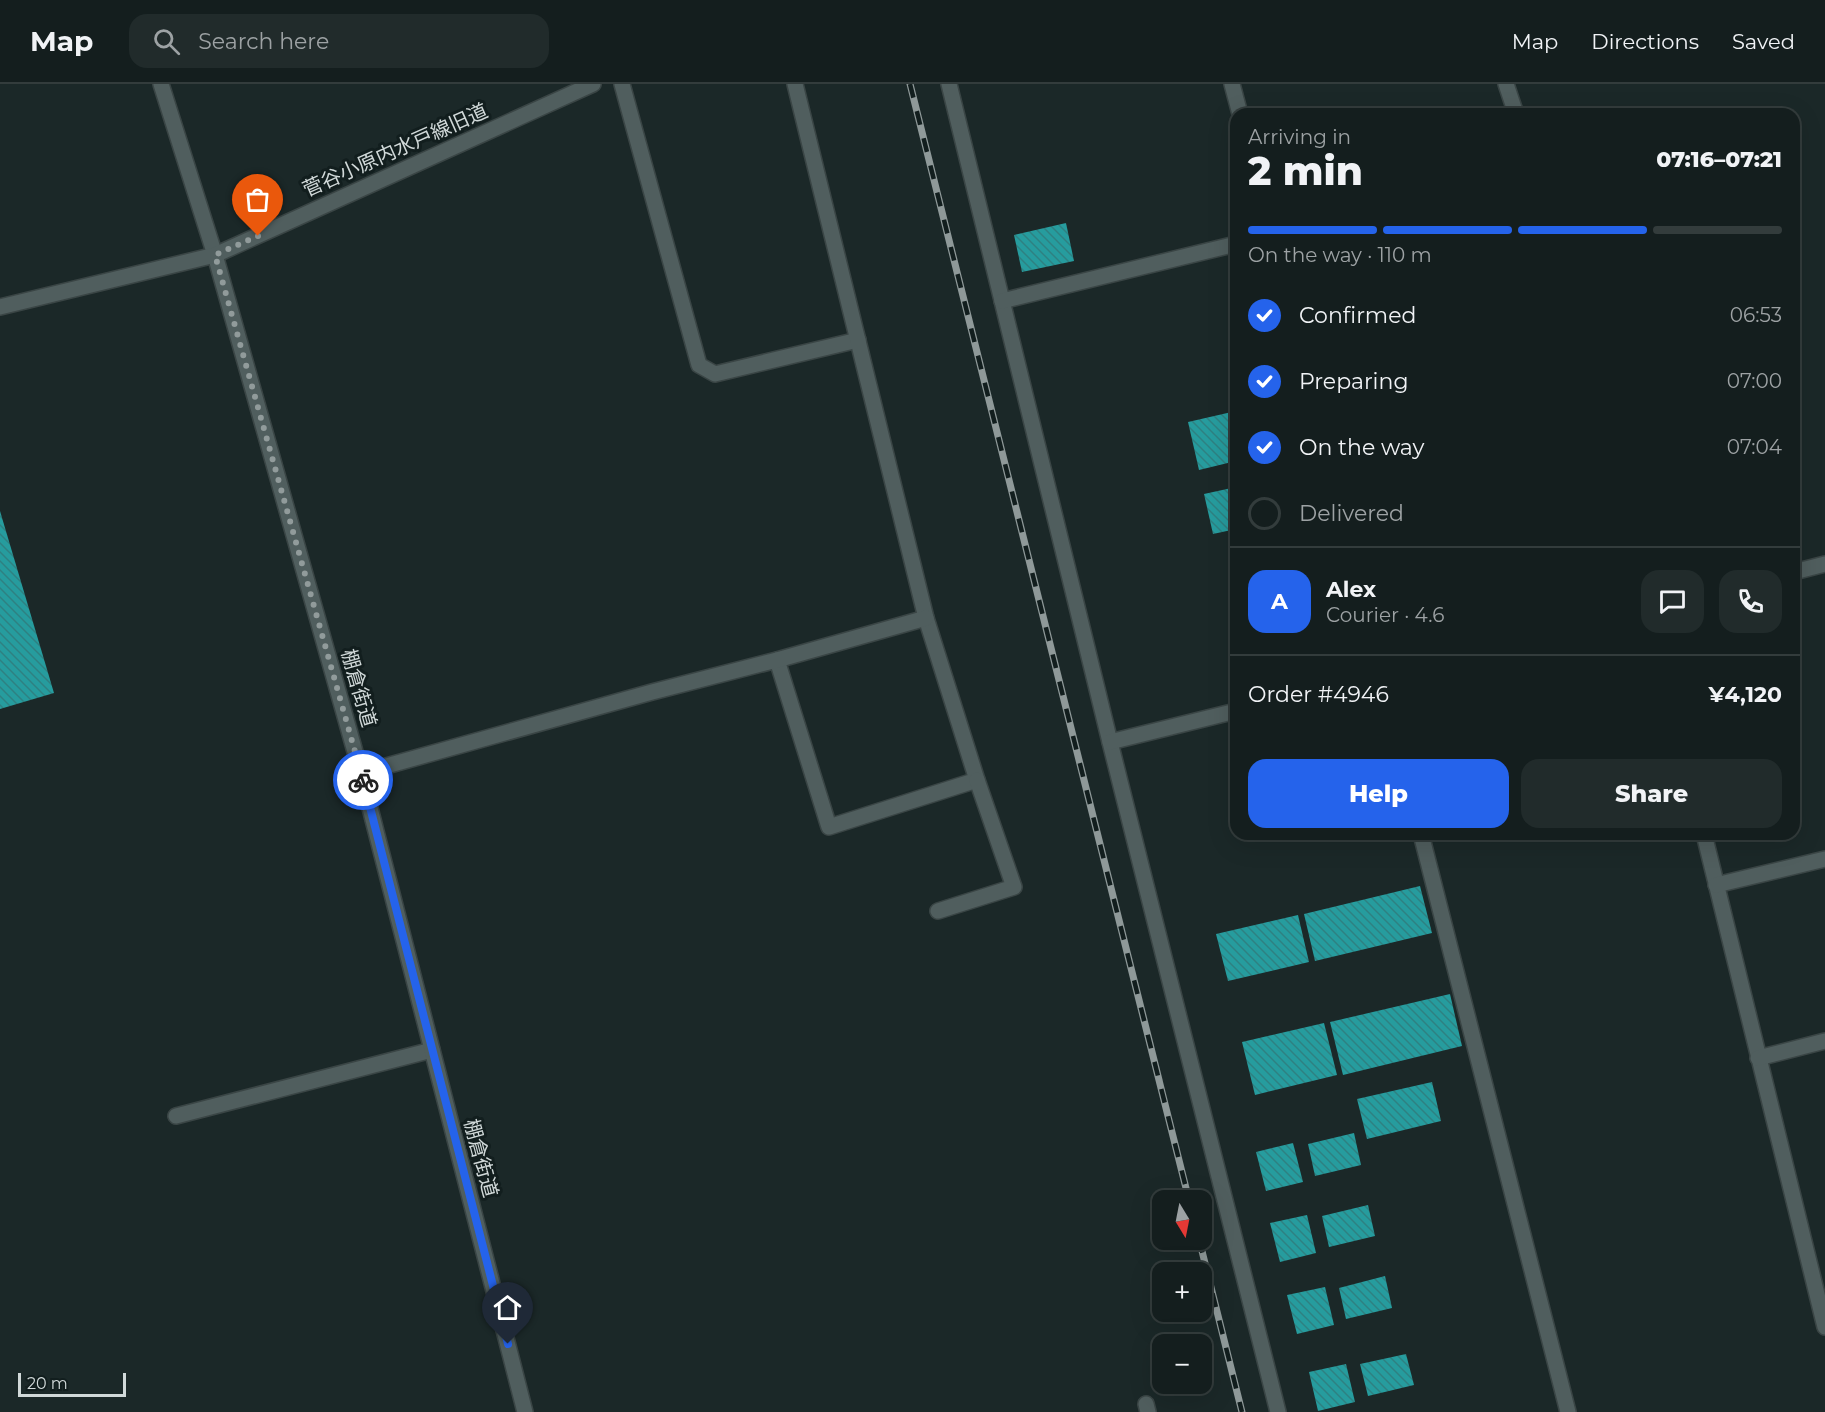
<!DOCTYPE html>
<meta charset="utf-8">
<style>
body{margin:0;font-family:Montserrat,"Noto Sans JP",sans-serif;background:#212b2b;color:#f1f3f6;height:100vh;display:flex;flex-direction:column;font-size:22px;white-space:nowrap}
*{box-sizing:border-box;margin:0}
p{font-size:20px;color:#9da2a4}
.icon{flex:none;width:33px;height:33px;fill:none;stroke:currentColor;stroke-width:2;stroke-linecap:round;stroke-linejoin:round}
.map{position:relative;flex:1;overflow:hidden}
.side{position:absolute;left:1230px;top:24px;width:570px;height:732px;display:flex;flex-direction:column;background:#141e1e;border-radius:18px;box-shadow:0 6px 24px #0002,0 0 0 2px #333c3c}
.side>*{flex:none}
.needle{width:39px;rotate:170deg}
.fabs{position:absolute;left:1152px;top:1106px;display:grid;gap:12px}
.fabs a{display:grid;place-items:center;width:60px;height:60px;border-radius:12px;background:#141e1e;box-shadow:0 6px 24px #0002,0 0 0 2px #333c3c;font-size:30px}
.scale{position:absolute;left:18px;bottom:15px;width:108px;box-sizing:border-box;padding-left:6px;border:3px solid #d1d9d9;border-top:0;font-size:16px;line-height:21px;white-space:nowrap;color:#d1d9d9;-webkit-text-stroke:4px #121e1e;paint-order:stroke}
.pin{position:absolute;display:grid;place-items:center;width:51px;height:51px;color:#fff;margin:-62px -26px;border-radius:50% 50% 50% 0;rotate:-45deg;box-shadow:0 0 6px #0007}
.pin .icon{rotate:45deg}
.courier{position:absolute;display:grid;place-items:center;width:60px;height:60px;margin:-30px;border:4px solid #2563eb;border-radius:50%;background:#fff;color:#222;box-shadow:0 2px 8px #0007}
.headline em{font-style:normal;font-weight:800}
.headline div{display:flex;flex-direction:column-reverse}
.headline{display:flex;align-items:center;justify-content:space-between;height:102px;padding:0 18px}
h1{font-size:39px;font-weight:800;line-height:45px}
.bar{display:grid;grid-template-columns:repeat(4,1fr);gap:9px 6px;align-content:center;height:72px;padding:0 18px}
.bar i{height:8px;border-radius:4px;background:#333c3c}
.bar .active{background:#2563eb}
.bar p{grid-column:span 4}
.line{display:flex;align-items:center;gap:15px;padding:0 18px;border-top:2px solid #333c3c}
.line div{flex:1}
.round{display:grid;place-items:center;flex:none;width:63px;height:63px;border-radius:18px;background:#212b2b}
ol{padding:0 18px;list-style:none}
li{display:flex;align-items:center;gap:18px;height:66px}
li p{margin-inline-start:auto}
li .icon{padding:6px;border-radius:50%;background:#2563eb;color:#fff;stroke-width:4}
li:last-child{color:#9da2a4}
li i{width:33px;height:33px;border:3px solid #333c3c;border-radius:50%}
.cta{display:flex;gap:12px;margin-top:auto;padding:12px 18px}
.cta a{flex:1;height:69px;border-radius:18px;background:#2563eb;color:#fff;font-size:24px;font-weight:800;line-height:69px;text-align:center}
.cta a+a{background:#212b2b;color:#f1f3f6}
header{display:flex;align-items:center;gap:36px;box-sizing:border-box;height:84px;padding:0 30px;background:#141e1e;border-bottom:2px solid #333c3c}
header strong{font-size:28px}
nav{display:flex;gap:33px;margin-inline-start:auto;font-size:21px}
.search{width:420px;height:54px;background:#212b2b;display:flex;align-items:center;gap:15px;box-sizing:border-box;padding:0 21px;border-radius:18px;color:#9da2a4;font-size:22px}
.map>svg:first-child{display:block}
.building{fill:url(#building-back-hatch)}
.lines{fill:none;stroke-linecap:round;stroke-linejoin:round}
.service-casing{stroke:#3a4545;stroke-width:18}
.minor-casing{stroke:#3a4545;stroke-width:18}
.tertiary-casing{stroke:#3a4545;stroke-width:18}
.service{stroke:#505e5e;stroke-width:15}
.minor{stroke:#505e5e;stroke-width:15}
.tertiary{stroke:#505e5e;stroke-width:15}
.rail-casing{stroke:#8f9999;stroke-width:7}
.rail{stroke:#121e1e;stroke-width:4.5;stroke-dasharray:14;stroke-linecap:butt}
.done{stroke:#919b9b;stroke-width:6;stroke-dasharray:0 10.8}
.route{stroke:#2563eb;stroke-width:8}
.labels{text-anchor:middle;stroke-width:6;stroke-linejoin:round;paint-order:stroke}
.street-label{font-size:20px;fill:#d1d9d9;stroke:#121e1e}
</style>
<header>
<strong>Map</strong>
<div class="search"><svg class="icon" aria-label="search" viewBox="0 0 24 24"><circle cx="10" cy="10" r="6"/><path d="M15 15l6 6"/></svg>Search here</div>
<nav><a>Map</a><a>Directions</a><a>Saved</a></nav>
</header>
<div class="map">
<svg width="1825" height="1328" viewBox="0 0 1825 1328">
<defs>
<pattern id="building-back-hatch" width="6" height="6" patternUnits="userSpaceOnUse" patternTransform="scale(1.5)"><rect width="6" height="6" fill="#269c9e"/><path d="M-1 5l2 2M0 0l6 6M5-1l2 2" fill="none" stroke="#2e8182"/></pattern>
</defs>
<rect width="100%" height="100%" fill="#1b2828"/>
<g class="building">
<polygon points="1066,139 1074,177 1022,188 1014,151"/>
<polygon points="1236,327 1236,377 1199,386 1188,338"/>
<polygon points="1236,403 1236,445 1213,450 1204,410"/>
<polygon points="0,427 54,609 0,625"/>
<polygon points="1420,802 1432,849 1315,877 1304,830"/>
<polygon points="1298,831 1309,878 1228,897 1216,850"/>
<polygon points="1450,910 1462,962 1343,991 1330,938"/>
<polygon points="1324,939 1337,991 1255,1011 1242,958"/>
<polygon points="1432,998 1441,1037 1367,1055 1357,1015"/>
<polygon points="1354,1049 1361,1081 1315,1092 1308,1060"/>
<polygon points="1293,1059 1303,1098 1266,1107 1256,1068"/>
<polygon points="1368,1121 1375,1152 1329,1163 1322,1132"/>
<polygon points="1307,1131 1316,1169 1280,1178 1270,1139"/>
<polygon points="1385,1192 1392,1224 1346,1235 1339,1204"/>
<polygon points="1325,1203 1334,1241 1297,1250 1287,1211"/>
<polygon points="1406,1270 1414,1301 1368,1312 1360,1280"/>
<polygon points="1346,1280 1355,1318 1318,1327 1309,1288"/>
</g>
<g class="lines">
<defs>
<polyline id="service" points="176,1032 432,966"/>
<g id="minor">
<polyline points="622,0 699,281 715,290 858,256"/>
<polyline points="949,0 1110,658 1278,1328"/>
<polyline points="1232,0 1240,30"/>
<polyline points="1506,0 1516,30"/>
<polyline points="1002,217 1236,160"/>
<polyline points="1794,488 1825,480"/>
<polyline points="777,576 829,743 977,696 926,534 795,0"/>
<polyline points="1110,658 1236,627"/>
<polyline points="361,689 652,608 777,576 926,534"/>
<polyline points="1421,750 1568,1328"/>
<polyline points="1704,750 1825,1243"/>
<polyline points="1716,801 1825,775"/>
<polyline points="938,827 1014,803 977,696"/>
<polyline points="1758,974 1825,957"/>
<polyline points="1146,1320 1148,1328"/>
</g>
<g id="tertiary">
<polyline points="161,0 215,171 361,689 525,1328"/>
<polyline points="0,223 215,171 593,0"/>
</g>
</defs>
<use href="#service" class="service-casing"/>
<use href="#minor" class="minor-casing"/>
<use href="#tertiary" class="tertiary-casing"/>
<use href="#service" class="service"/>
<use href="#minor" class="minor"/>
<use href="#tertiary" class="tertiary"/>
<defs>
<g id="rail">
<polyline points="910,0 1189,1116"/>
<polyline points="1199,1155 1242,1328"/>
</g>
</defs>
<use href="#rail" class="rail-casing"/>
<use href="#rail" class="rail"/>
</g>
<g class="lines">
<polyline class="done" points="258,152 215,171 363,696"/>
<polyline class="route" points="363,696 508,1260"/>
</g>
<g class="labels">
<g class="street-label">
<text transform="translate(395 66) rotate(-24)" y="7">菅谷小原内水戸線旧道</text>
<text transform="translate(359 604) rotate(74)" y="7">棚倉街道</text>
<text transform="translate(481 1074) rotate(75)" y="7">棚倉街道</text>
</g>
</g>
</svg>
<div class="fabs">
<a><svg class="needle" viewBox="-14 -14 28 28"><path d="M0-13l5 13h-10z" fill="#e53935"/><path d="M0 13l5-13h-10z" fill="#9da2a4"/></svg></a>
<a>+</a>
<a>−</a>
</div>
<div class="scale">20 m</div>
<div class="pin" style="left:258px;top:152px;background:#ea580c"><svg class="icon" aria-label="bag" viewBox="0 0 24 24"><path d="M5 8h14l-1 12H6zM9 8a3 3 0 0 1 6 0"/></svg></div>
<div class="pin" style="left:508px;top:1260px;background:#1f2937"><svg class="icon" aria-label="home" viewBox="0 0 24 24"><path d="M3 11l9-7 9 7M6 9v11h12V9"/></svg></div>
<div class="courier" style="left:363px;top:696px"><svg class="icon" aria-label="bike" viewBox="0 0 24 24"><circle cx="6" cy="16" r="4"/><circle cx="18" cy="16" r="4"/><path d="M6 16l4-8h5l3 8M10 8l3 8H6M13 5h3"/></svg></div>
<section class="side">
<div class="headline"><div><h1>2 min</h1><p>Arriving in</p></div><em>07:16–07:21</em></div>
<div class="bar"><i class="active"></i><i class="active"></i><i class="active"></i><i></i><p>On the way · 110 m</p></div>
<ol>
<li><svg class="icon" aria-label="check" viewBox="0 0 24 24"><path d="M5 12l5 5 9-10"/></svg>Confirmed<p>06:53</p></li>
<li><svg class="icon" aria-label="check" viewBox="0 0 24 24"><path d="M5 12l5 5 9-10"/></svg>Preparing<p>07:00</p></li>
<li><svg class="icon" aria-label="check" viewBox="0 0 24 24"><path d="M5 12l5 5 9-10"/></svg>On the way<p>07:04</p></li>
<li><i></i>Delivered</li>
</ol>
<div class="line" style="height:108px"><b class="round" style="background:#2563eb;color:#fff">A</b><div><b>Alex</b><p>Courier · 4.6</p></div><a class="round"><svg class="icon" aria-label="chat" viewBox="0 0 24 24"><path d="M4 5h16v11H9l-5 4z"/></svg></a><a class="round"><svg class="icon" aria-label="phone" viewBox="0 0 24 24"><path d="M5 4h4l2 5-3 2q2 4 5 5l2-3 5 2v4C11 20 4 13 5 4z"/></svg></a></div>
<div class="line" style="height:78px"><div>Order #4946</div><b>¥4,120</b></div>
<div class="cta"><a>Help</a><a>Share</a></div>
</section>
</div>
